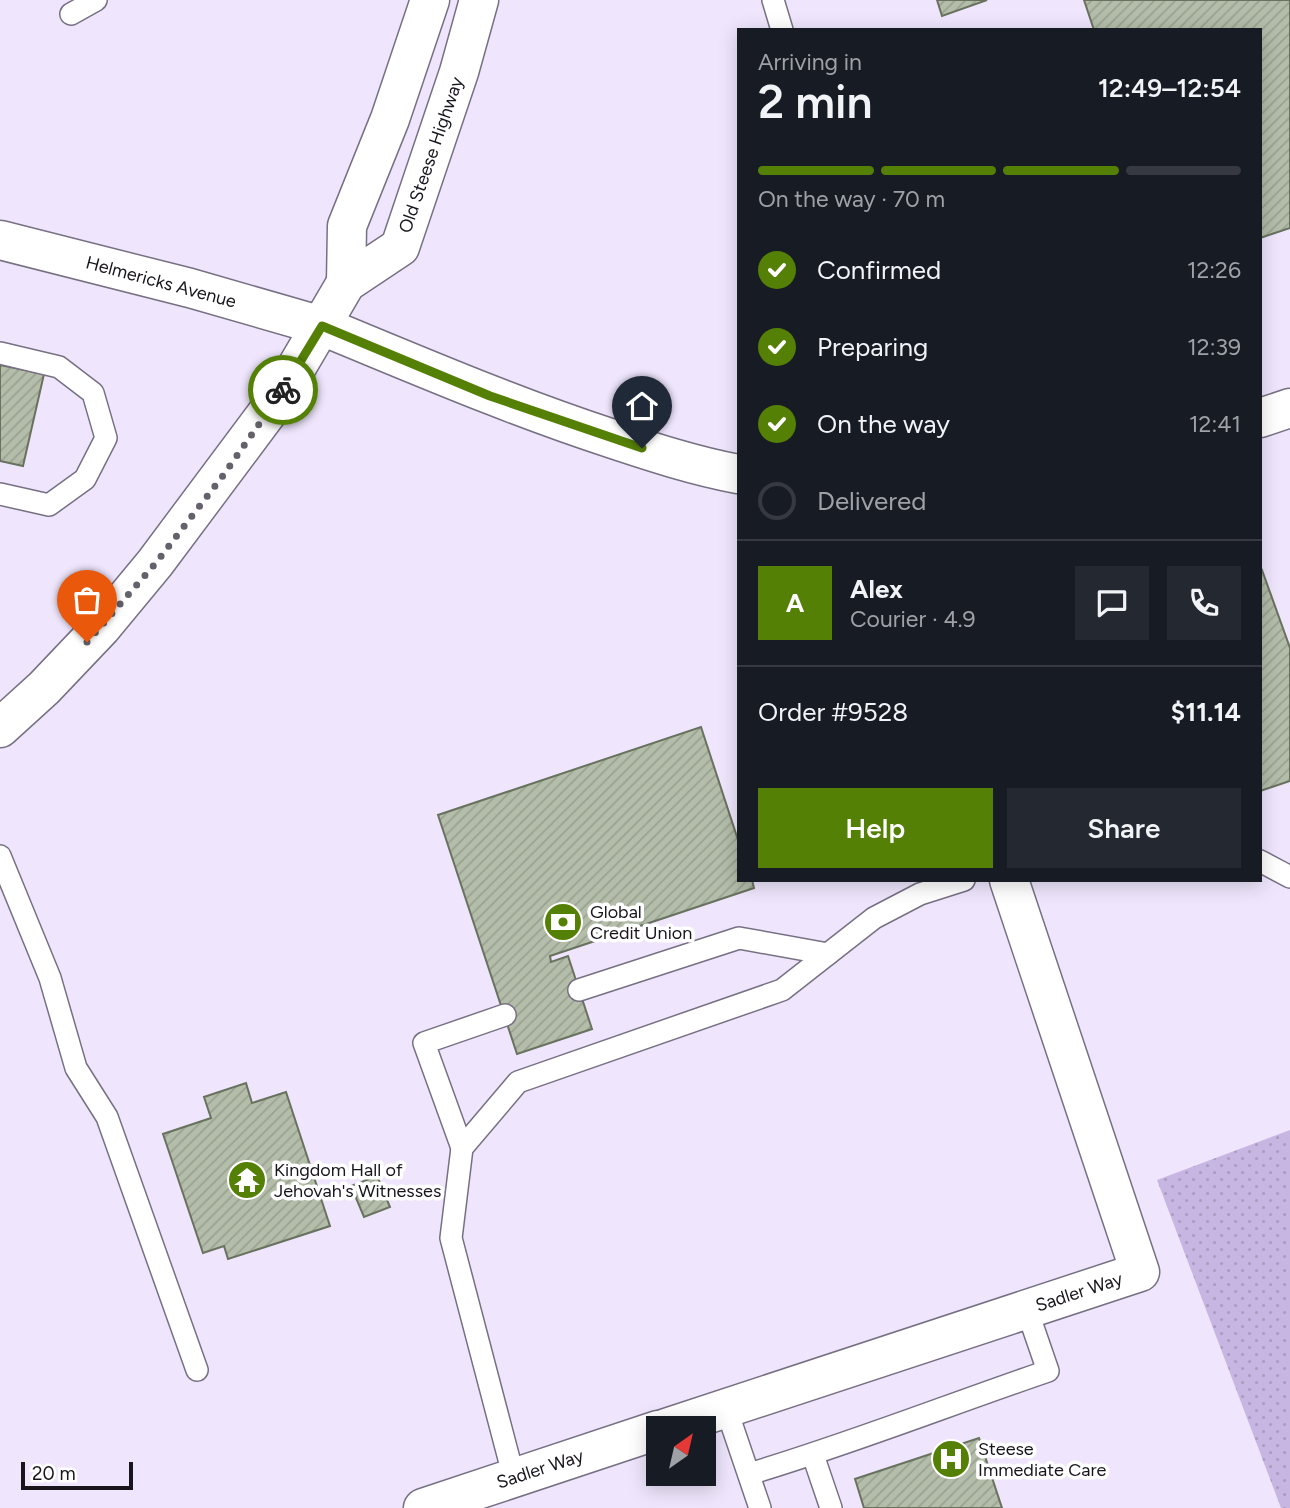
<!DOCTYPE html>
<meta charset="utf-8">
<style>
body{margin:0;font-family:Figtree,sans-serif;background:#242831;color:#f1f3f6;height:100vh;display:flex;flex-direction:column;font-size:26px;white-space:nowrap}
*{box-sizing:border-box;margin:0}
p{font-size:23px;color:#9ea1a6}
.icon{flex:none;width:38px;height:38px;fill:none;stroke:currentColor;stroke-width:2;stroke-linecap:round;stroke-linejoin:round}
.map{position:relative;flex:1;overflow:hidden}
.drawer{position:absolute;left:737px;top:28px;width:525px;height:854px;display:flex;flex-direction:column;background:#171b24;border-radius:0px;box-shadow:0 4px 18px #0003}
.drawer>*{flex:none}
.needle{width:46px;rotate:34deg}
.buttons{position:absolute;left:646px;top:1416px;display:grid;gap:14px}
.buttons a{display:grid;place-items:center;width:70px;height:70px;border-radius:0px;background:#171b24;box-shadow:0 4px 18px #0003;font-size:35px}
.scale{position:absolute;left:21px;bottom:18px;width:112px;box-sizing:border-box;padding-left:7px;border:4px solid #18151d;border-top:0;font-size:19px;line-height:24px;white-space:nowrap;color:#18151d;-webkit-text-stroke:5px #fff;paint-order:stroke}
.pin{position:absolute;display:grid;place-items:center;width:60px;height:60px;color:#fff;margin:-72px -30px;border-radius:50% 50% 50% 0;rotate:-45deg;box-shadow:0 0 7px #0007}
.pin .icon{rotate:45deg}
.courier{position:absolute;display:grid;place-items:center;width:70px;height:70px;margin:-35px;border:5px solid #558006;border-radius:50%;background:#fff;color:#222;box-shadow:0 2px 9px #0007}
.summary em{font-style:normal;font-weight:600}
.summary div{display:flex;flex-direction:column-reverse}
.summary{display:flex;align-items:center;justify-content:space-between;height:119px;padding:0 21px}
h1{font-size:46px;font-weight:600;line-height:52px}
.bar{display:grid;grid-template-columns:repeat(4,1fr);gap:10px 7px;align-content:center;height:84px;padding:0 21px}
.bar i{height:9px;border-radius:5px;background:#363941}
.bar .selected{background:#558006}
.bar p{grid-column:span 4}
.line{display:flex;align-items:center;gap:18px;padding:0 21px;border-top:2px solid #363941}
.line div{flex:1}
.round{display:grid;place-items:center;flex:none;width:74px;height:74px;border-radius:0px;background:#242831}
ol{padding:0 21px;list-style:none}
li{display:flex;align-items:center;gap:21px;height:77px}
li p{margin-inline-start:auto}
li .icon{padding:7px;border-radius:50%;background:#558006;color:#fff;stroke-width:4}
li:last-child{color:#9ea1a6}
li i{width:38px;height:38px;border:4px solid #363941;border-radius:50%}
.action{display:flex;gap:14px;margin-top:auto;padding:14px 21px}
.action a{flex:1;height:80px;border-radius:0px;background:#558006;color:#fff;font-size:28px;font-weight:600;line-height:80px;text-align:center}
.action a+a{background:#242831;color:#f1f3f6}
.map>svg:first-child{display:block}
.built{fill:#efe6fd;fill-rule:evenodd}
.grass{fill:url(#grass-dots)}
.building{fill:url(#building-hatch);stroke:#68725f;stroke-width:2}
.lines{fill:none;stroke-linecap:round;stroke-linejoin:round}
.service-casing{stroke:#777083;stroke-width:24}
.minor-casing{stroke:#777083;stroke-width:41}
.tertiary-casing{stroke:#777083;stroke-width:41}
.secondary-casing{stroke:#777083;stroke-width:41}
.service{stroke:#fff;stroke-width:21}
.minor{stroke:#fff;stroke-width:38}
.tertiary{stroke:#fff;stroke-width:38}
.secondary{stroke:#fff;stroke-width:38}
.done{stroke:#65616b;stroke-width:7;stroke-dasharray:0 12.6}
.route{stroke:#558006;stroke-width:9}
.labels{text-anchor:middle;stroke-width:7;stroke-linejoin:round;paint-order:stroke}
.street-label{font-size:18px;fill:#18151d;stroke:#fff}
.poi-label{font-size:18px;fill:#18151d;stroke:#fff;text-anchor:start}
</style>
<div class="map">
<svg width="1290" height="1508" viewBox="0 0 1290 1508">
<defs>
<pattern id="grass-dots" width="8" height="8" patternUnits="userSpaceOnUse" patternTransform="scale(1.75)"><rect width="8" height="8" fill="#c8b6e2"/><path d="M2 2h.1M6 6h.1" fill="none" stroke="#ab9cc1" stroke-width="1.8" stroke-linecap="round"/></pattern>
<pattern id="building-hatch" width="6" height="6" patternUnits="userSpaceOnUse" patternTransform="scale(1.75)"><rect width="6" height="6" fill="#b3bda9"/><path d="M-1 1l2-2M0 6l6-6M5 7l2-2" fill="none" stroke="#99a291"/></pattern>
</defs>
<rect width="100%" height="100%" fill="#f4effc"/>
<path class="built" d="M 0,0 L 1290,0 L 1290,1508 L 0,1508 ZM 738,30 L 1260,30 L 1260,880 L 738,880 ZM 658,1428 L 704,1428 L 704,1474 L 658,1474 Z"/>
<polygon class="grass" points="1290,1130 1290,1508 1281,1508 1157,1180"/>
<g class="building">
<polygon points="937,0 987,0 942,16"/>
<polygon points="1084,0 1290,0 1290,228 1260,238 1260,30 1094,30"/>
<polygon points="0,365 44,374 23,466 0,461"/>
<polygon points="1262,570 1290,648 1290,781 1260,791 1260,571"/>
<polygon points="701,727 738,840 738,880 752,880 754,888 550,956 551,962 568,956 592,1029 517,1054 438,815"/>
<polygon points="246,1083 252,1103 286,1092 330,1226 228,1259 224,1246 203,1253 163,1134 211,1118 204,1097"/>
<polygon points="377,1176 390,1207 364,1217 351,1186"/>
<polygon points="979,1438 1002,1508 864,1508 855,1479"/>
</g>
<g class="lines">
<defs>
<g id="service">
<polyline points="773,0 782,30"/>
<polyline points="71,14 96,0"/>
<polyline points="0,353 59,367 93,393 106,438 85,479 49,505 0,494"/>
<polyline points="0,856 50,978 76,1068 107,1117 197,1370"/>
<polyline points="1260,861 1290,877"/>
<polyline points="579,990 739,938 828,954"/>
<polyline points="462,1148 424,1043 505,1015"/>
<polyline points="726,1408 760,1508"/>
<polyline points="813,1455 831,1508"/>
<path d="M 749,1474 C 850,1444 948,1405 1048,1371 L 1027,1310"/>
<polyline points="514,1478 451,1238 462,1148 518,1082 782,990 874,918 920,894 964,880"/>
</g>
<g id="minor">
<path d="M 322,326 C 417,365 512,406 610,438 C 652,452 695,466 738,474"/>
<polyline points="1260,418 1290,408"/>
<polyline points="666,1428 1140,1272 1009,880"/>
<polyline points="423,1508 658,1430"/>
</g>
<polyline id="tertiary" points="0,240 190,288 322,326"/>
<g id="secondary">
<polyline points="346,283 347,226 390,119 430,0"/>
<polyline points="0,728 44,688 102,627 155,563 279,397 346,283 400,247 459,72 479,0"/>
</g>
</defs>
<use href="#service" class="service-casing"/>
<use href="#minor" class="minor-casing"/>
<use href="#tertiary" class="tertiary-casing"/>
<use href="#secondary" class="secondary-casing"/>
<use href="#service" class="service"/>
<use href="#minor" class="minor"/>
<use href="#tertiary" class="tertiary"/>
<use href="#secondary" class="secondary"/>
</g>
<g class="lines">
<polyline class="done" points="87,642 155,564 222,477 283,390"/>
<polyline class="route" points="283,390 322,326 490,396 642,448"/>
</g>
<defs>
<symbol id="bank-disc" viewBox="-11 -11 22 22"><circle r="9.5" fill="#558006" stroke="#fff"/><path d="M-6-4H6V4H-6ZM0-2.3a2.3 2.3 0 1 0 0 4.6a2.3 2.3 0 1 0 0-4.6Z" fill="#fff"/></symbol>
<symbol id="temple-disc" viewBox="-11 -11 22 22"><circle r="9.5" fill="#558006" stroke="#fff"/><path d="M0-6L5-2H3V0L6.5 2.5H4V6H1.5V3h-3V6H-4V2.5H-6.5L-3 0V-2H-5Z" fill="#fff"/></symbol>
<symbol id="hospital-disc" viewBox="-11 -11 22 22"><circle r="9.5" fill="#558006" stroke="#fff"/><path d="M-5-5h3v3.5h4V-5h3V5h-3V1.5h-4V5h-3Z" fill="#fff"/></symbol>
</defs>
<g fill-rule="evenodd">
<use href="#bank-disc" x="541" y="900" width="44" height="44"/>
<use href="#temple-disc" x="225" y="1158" width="44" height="44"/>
<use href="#hospital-disc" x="929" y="1437" width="44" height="44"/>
</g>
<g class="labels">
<g class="street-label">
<text transform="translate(431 155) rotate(-71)" y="6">Old Steese Highway</text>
<text transform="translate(161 282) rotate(15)" y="6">Helmericks Avenue</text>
<text transform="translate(1079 1292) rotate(-18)" y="6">Sadler Way</text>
<text transform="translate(540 1469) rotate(-18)" y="6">Sadler Way</text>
</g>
<g class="poi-label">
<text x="590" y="918">Global<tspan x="590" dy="21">Credit Union</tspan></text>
<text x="274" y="1176">Kingdom Hall of<tspan x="274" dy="21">Jehovah's Witnesses</tspan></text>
<text x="978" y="1455">Steese<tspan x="978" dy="21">Immediate Care</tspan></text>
</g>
</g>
</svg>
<div class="buttons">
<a><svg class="needle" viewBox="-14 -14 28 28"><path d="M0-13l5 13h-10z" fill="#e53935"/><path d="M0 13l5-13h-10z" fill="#9ea1a6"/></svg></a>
</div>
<div class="scale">20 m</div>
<div class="pin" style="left:87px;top:642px;background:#ea580c"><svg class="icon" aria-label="bag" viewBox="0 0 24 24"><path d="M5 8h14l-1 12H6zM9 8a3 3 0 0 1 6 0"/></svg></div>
<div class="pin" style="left:642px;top:448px;background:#1f2937"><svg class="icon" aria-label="home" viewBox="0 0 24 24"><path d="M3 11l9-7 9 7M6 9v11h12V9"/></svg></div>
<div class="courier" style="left:283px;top:390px"><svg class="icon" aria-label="bike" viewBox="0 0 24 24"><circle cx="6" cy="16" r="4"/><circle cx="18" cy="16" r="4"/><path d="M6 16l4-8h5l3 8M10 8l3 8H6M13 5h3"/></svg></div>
<section class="drawer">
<div class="summary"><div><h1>2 min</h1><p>Arriving in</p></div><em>12:49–12:54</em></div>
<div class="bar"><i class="selected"></i><i class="selected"></i><i class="selected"></i><i></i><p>On the way · 70 m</p></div>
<ol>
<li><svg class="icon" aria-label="check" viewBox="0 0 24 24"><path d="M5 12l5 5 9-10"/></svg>Confirmed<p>12:26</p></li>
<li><svg class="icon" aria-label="check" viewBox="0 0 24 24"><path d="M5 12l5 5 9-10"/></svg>Preparing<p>12:39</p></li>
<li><svg class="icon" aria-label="check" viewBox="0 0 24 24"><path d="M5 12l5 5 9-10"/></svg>On the way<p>12:41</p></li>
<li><i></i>Delivered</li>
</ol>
<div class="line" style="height:126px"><b class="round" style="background:#558006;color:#fff">A</b><div><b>Alex</b><p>Courier · 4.9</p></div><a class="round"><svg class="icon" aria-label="chat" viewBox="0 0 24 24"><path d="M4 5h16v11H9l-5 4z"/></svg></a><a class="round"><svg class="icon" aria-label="phone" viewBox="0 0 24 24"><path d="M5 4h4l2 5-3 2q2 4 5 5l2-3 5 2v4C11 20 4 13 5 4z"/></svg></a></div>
<div class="line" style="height:91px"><div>Order #9528</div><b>$11.14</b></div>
<div class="action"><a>Help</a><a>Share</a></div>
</section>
</div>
